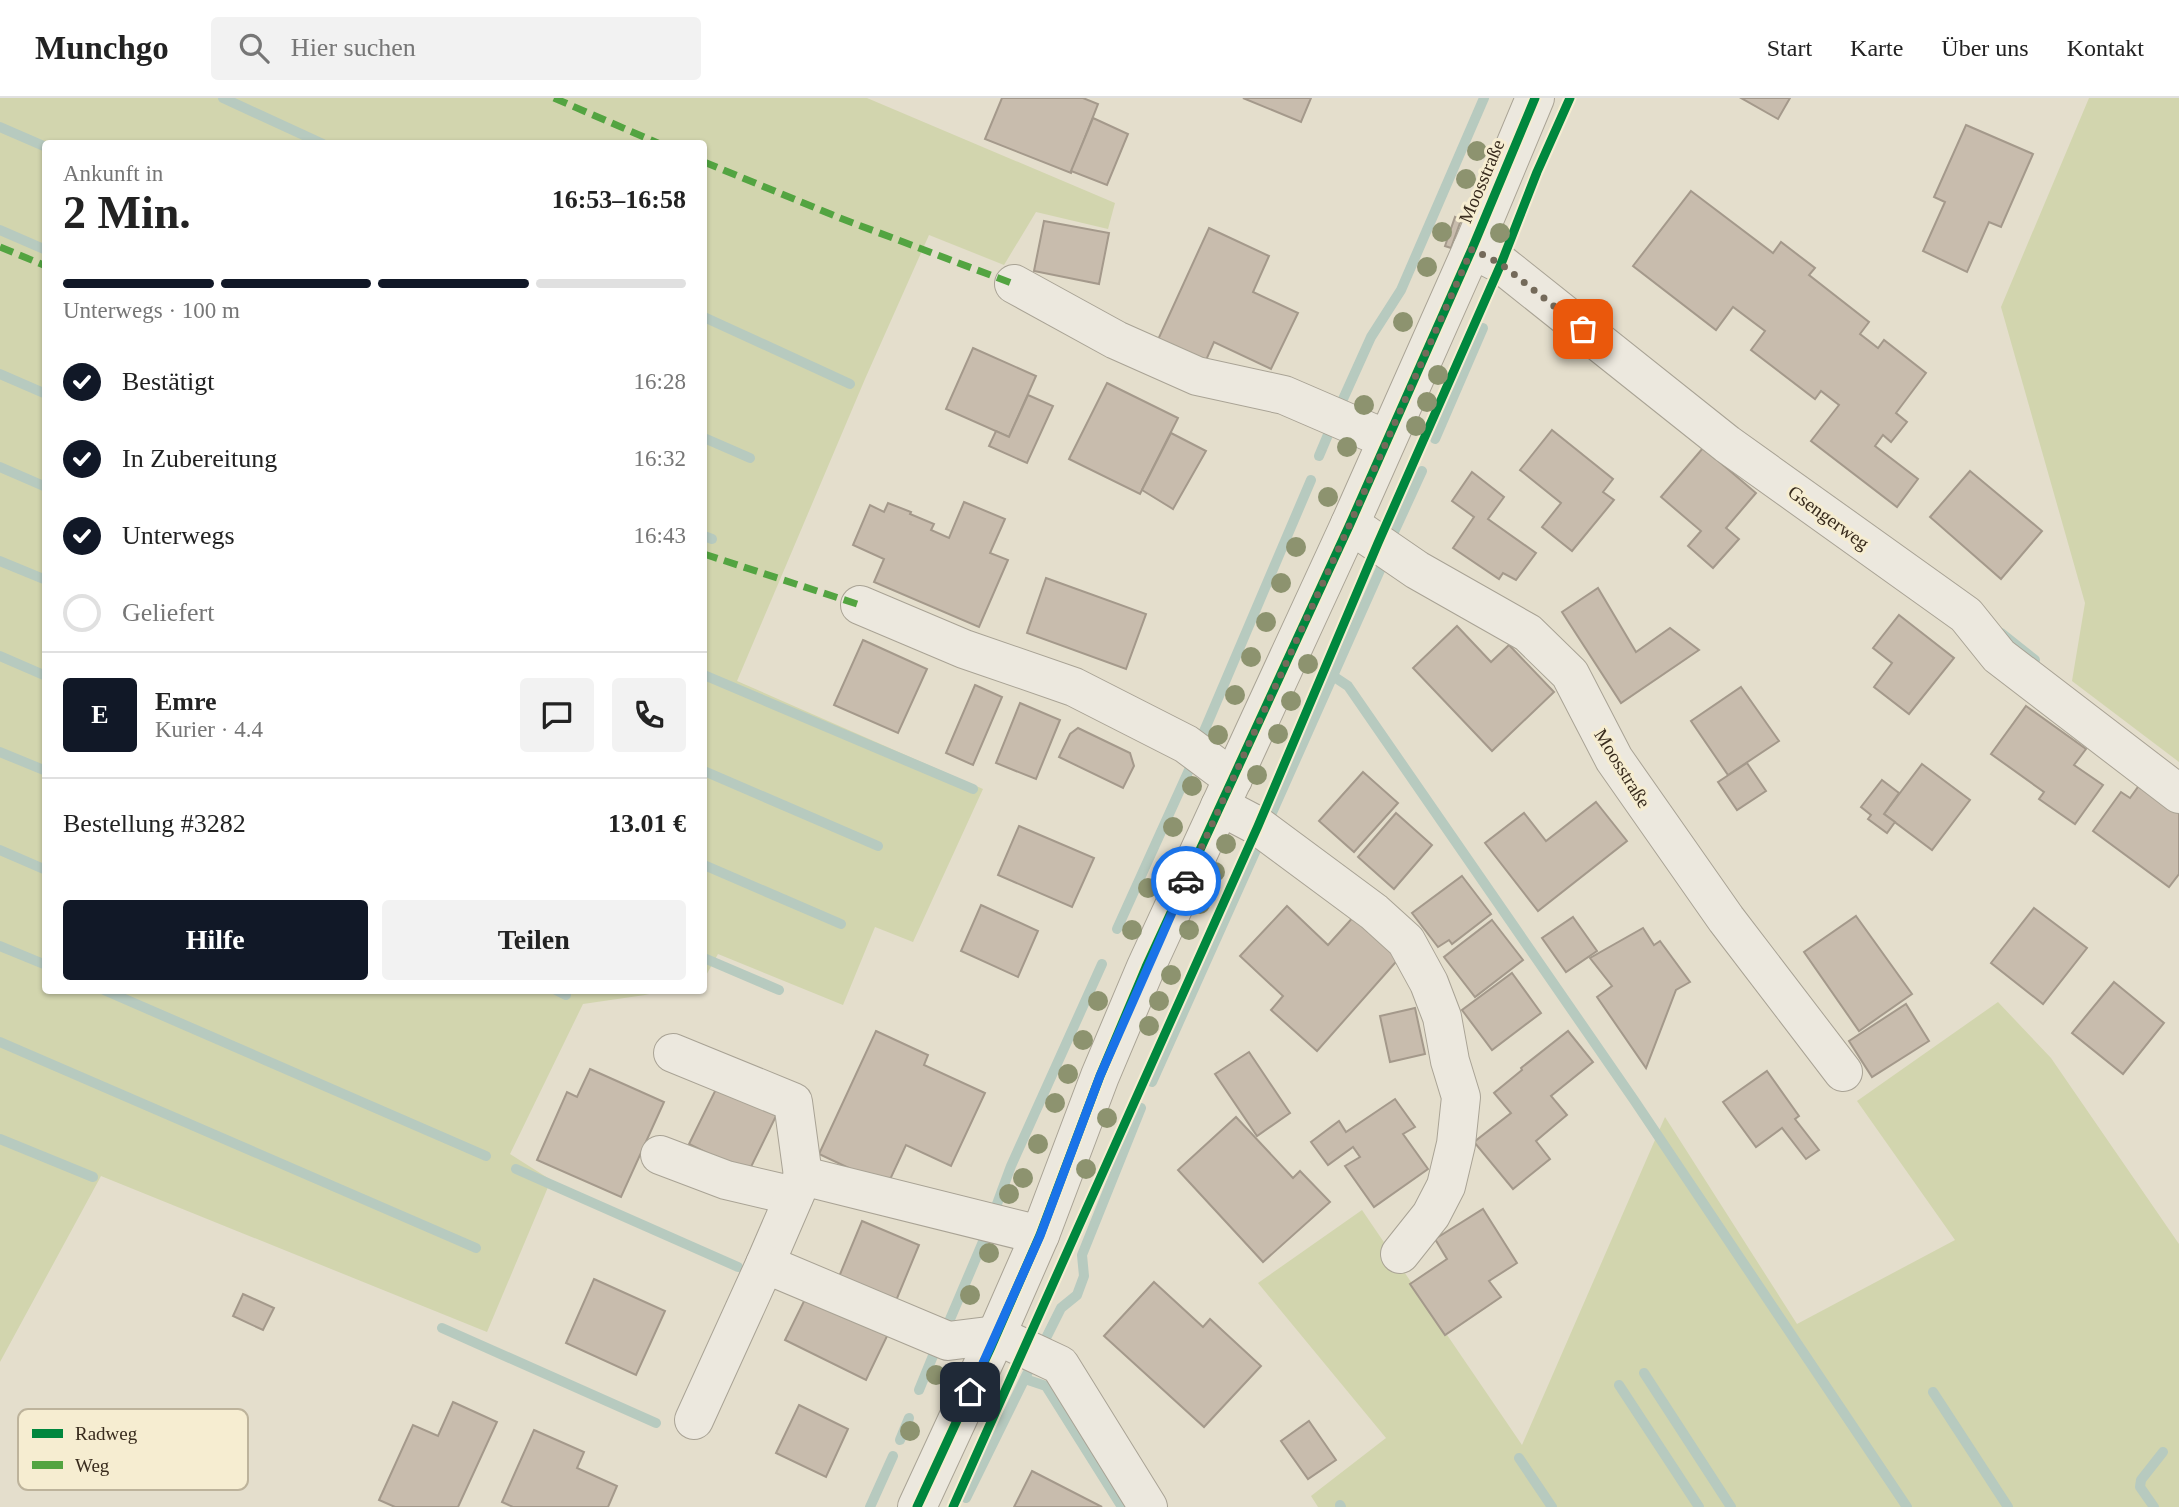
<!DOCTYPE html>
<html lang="de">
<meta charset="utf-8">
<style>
body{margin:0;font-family:"Times New Roman",serif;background:#f2f2f2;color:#222;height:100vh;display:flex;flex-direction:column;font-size:26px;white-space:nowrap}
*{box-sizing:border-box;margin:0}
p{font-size:23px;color:#767676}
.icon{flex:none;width:38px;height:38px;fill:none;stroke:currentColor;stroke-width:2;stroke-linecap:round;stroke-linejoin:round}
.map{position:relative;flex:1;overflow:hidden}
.side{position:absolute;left:42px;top:42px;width:665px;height:854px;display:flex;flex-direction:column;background:#fff;border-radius:7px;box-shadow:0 2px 5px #0004}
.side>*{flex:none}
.pin{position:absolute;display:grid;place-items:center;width:60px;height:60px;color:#fff;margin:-30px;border-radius:14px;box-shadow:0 4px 10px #0006}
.courier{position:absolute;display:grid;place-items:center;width:70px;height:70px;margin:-35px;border:5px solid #1a73e8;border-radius:50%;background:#fff;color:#222;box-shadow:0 2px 9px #0007}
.overview em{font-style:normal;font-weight:700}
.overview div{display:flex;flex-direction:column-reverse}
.overview{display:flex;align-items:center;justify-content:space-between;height:119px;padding:0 21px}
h1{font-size:46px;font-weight:700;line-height:52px}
.bar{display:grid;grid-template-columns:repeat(4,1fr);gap:10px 7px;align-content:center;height:84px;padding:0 21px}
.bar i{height:9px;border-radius:5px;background:#e0e0e0}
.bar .selected{background:#111827}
.bar p{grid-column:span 4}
.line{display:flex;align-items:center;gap:18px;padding:0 21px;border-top:2px solid #e0e0e0}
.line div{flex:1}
.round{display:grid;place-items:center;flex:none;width:74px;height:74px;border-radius:7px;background:#f2f2f2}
ol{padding:0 21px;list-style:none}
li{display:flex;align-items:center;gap:21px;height:77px}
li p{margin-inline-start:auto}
li .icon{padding:7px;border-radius:50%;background:#111827;color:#fff;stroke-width:4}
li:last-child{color:#767676}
li i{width:38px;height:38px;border:4px solid #e0e0e0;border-radius:50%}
.primary-button{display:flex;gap:14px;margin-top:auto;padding:14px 21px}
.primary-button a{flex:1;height:80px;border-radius:7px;background:#111827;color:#fff;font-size:28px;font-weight:700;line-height:80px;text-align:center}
.primary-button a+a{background:#f2f2f2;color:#222}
header{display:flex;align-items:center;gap:42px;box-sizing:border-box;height:98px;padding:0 35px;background:#fff;border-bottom:2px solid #e0e0e0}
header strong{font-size:33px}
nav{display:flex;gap:38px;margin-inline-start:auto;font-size:24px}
.search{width:490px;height:63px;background:#f2f2f2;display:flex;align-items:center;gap:18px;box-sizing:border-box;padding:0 24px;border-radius:7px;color:#767676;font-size:26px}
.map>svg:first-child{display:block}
.green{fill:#d2d5ae}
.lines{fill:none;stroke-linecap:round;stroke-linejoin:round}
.stream{stroke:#b7cabf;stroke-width:10}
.building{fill:#c8bcad;stroke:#a4998b;stroke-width:2}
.minor-casing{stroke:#a9a395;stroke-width:40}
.minor{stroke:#ece8de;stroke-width:38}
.quiet{stroke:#53a441;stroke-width:7;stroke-dasharray:14 7;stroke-linecap:butt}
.cycleway-casing{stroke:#f6edd1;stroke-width:13}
.cycleway{stroke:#00873e;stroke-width:9}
.tree{fill:#8d936f}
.done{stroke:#746a5a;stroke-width:7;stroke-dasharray:0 12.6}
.route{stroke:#1a73e8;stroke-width:9}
.labels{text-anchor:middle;stroke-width:6;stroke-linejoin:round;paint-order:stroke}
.street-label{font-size:19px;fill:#382b1d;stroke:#f6edd1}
.key{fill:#f6edd1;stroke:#bdb39b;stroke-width:2}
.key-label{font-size:19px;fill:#382b1d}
</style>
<header>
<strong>Munchgo</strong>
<div class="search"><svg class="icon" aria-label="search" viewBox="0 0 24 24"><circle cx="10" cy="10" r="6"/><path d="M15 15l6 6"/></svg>Hier suchen</div>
<nav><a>Start</a><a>Karte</a><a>Über uns</a><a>Kontakt</a></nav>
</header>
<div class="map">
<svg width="2179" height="1409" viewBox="0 0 2179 1409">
<rect width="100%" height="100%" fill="#e4decc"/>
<g class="green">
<polygon points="0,0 867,0 1115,105 1108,131 1036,114 1004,167 929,137 865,281 737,583 983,691 913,844 875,829 843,907 718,856 704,881 704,46 46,46 46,892 662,893 645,897 583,906 510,1056 551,1082 487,1234 101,1078 0,1264"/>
<polygon points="2089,0 2179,0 2179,664 2072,583 2085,505 2001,209"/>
<polygon points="1998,904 2051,960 2179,1146 2179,1409 1318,1409 1311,1398 1386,1340 1258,1185 1362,1112 1522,1347 1665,1019 1797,1226 1955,1142 1857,1003"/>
</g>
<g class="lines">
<g class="stream">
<polyline points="223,0 323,46"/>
<polyline points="0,29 46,49"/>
<polyline points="0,132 46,152"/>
<polyline points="704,219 850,286"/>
<polyline points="0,276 46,296"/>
<polyline points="1339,310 1371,239 1401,192 1484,0"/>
<polyline points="704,340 750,360"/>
<polyline points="1435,341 1483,230"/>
<polyline points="1319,358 1330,332"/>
<polyline points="0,369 46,389"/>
<polyline points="1394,434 1422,373"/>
<polyline points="704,438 712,441"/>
<polyline points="0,463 46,482"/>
<polyline points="2001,535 2035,562"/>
<polyline points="0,558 46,578"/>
<polyline points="704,577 973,691"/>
<polyline points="1333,578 1348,588 1634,1002 1907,1409"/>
<polyline points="1202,638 1311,382"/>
<polyline points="0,654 46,673"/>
<polyline points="704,673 878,748"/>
<polyline points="1271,717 1385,461"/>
<polyline points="0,752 46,772"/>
<polyline points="704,767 841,826"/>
<polyline points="1117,831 1189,672"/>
<polyline points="0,848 46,867"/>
<polyline points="704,860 779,892"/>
<polyline points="104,892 486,1058"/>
<polyline points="556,892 566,897"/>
<polyline points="0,944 476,1150"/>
<polyline points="1152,984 1256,752"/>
<polyline points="0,1041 93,1079"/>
<polyline points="516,1071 738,1169"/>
<polyline points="997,1106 1011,1068 1102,866"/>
<polyline points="948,1226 985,1139"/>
<polyline points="442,1230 656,1325"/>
<polyline points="1045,1242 1061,1210 1077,1197 1084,1178 1082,1157 1141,1010"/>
<polyline points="1644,1275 1731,1409"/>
<polyline points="1025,1281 1046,1288 1122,1409"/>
<polyline points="1619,1287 1699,1409"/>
<polyline points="919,1292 937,1248"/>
<polyline points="1933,1294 2008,1409"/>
<polyline points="900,1342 909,1320"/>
<polyline points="1519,1360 1552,1409"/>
<polyline points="966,1400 1030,1270"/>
<polyline points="1340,1407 1341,1409"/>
<polyline points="870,1409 893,1358"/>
<polyline points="2154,1409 2140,1389 2141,1382 2163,1354"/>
</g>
</g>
<g class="building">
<polygon points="1002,0 1083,0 1098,6 1071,75 985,41"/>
<polygon points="1243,0 1311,0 1301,24"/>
<polygon points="1741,0 1790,0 1778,21"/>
<polygon points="1093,20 1128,36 1107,87 1071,73"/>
<polygon points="1966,27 2033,56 2001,129 1989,124 1967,174 1923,153 1945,104 1934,99"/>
<polygon points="1691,93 1773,155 1781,144 1815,170 1809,177 1869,224 1860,236 1878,250 1884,242 1926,275 1896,315 1907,324 1891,344 1883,337 1875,348 1918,381 1897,409 1811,343 1839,307 1821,293 1815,301 1751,252 1765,233 1733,209 1716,232 1633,168"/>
<polygon points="1455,119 1461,122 1451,150 1445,148"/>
<polygon points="1044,123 1109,135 1099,186 1034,173"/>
<polygon points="1209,130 1269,158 1253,194 1298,215 1271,271 1214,244 1203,269 1156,246"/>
<polygon points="973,250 1036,278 1009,339 946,311"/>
<polygon points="1107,285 1178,320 1140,396 1069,361"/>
<polygon points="1028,297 1053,308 1027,365 989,348 996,333 1009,339"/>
<polygon points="1552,332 1613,381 1603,394 1614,402 1572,453 1542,429 1561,405 1520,372"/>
<polygon points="1171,335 1206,353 1173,411 1142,392"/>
<polygon points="1703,350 1756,395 1726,430 1739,441 1713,470 1688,448 1701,433 1661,399"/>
<polygon points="1970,373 2042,433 2001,481 1930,419"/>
<polygon points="1472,374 1504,399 1488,421 1536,455 1516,482 1503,475 1499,481 1453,450 1474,419 1452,403"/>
<polygon points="964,404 1005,421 990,455 1008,462 979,529 874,484 884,461 853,447 870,407 884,414 888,405 911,414 910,416 934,426 931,432 949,440"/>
<polygon points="1046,480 1146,516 1126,571 1027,535"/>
<polygon points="1598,490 1636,554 1670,530 1699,552 1621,605 1562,514"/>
<polygon points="1899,517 1954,560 1909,616 1874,589 1892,565 1873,550"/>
<polygon points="1457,528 1491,564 1509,547 1554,594 1492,653 1413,570"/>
<polygon points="863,542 927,571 898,635 834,607"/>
<polygon points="975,587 1002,599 973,667 946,655"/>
<polygon points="1741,589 1779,643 1728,677 1691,623"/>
<polygon points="1020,605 1060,622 1036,681 996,665"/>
<polygon points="2026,608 2086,651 2074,667 2103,687 2075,726 2039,701 2044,694 1991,656"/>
<polygon points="1078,630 1130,655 1134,668 1123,690 1059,659 1070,636"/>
<polygon points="1747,665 1766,693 1737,712 1718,684"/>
<polygon points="1922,666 1970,702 1932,752 1884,716"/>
<polygon points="1363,674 1398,705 1354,754 1319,723"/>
<polygon points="1882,682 1899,695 1884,716 1895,724 1887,735 1868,721 1871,717 1861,709"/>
<polygon points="2143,682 2179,708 2179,776 2169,789 2093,733 2121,694 2130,700"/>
<polygon points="1596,704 1627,743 1538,813 1485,745 1524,715 1546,743"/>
<polygon points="1396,715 1432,747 1394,791 1358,759"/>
<polygon points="1019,728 1094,760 1072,809 998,777"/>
<polygon points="1462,778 1491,816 1452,846 1449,842 1438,849 1412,815"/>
<polygon points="981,807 1038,833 1018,879 961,853"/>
<polygon points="1287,808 1328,847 1356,816 1402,857 1317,953 1271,912 1283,898 1240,858"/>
<polygon points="2034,810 2087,850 2043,906 1991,865"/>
<polygon points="1856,818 1912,896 1859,933 1804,854"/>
<polygon points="1573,819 1597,853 1566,874 1542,840"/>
<polygon points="1492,822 1523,862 1475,899 1444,859"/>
<polygon points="1643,830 1654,847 1660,843 1690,884 1676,892 1646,970 1597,899 1612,888 1590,860"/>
<polygon points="1512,875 1541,915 1492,952 1462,912"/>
<polygon points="2114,884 2164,925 2123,976 2072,935"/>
<polygon points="1906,906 1929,943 1872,979 1849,943"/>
<polygon points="1415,910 1425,956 1390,964 1380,918"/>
<polygon points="876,933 928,957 924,967 985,995 951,1068 906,1047 887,1088 819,1056"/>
<polygon points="1568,933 1593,964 1551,998 1567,1017 1536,1043 1550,1061 1513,1091 1474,1044 1511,1015 1494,995 1522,972 1521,970"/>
<polygon points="1249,954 1290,1015 1257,1038 1215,976"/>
<polygon points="590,971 664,1004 621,1099 537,1062 567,994 577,999"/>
<polygon points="1767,973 1799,1018 1795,1021 1819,1052 1806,1061 1782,1030 1756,1049 1723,1004"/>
<polygon points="719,985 778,1014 748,1075 689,1046"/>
<polygon points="1395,1001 1415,1029 1403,1036 1428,1071 1374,1109 1345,1068 1360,1059 1353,1049 1328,1067 1311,1044 1339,1023 1346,1034"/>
<polygon points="1236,1019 1293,1080 1300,1073 1330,1104 1263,1164 1178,1072"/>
<polygon points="1483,1111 1517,1165 1489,1183 1501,1199 1445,1237 1410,1186 1447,1161 1435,1141"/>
<polygon points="862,1123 919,1147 893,1210 836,1186"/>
<polygon points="594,1181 665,1213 636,1277 566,1245"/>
<polygon points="1154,1184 1203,1229 1210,1221 1261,1268 1204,1329 1104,1238"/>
<polygon points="808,1195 889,1234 866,1282 785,1242"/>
<polygon points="243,1196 274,1210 263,1232 233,1218"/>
<polygon points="453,1304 497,1324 458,1409 395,1409 379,1402 413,1327 438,1338"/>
<polygon points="799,1307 848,1331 826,1379 776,1355"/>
<polygon points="1309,1323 1336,1362 1308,1381 1281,1343"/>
<polygon points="534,1332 584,1354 577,1370 617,1388 608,1409 513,1409 502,1404"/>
<polygon points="1032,1373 1102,1409 1014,1409"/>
</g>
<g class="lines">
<defs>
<g id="minor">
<polyline points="1472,151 1501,166 1727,346 1966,517 1999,558 2179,696"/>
<polyline points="1014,186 1116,242 1197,278 1284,297 1386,341"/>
<polyline points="1350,426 1417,472 1528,535 1570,576 1614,661 1726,821 1843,974"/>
<polyline points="860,507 964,551 1074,589 1186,646 1233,681"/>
<polyline points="1220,708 1258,728 1374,814 1406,843 1429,885 1442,919 1450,963 1461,999 1456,1046 1446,1088 1431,1117 1400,1156"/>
<polyline points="673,955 793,1004 803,1078"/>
<polyline points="660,1057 726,1082 794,1098"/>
<polyline points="765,1166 803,1078 1040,1137"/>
<polyline points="694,1322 765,1166 948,1243 996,1237 1060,1267 1148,1409"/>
<polyline points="917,1409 991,1249 1040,1137 1100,978 1146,869 1350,426 1472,151 1535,0"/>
</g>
</defs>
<use href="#minor" class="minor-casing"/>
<use href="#minor" class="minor"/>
<g class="quiet">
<polyline points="554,0 660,46"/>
<polyline points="704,64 840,120 1014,186"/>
<polyline points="0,149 46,168"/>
<polyline points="704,456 860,507"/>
</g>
<defs>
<g id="cycleway">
<polyline points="917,1409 991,1249 1040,1137 1100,978 1146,869 1350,426 1472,151 1535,0"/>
<polyline points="953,1409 1258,728 1378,445 1501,166 1537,74 1570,0"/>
</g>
</defs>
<use href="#cycleway" class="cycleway-casing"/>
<use href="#cycleway" class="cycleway"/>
</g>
<g class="tree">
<circle cx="1477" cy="53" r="10"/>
<circle cx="1466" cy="81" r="10"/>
<circle cx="1442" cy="134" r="10"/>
<circle cx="1500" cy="135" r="10"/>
<circle cx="1427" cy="169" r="10"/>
<circle cx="1403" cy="224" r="10"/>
<circle cx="1438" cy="277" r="10"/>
<circle cx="1427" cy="304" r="10"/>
<circle cx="1364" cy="307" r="10"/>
<circle cx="1416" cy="328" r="10"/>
<circle cx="1347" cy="349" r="10"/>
<circle cx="1328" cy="399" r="10"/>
<circle cx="1296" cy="449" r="10"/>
<circle cx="1281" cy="485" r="10"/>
<circle cx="1266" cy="524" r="10"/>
<circle cx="1251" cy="559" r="10"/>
<circle cx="1308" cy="566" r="10"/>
<circle cx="1235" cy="597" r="10"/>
<circle cx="1291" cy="603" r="10"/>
<circle cx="1278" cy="636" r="10"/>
<circle cx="1218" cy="637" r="10"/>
<circle cx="1257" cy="677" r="10"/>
<circle cx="1192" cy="688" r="10"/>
<circle cx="1173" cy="729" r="10"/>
<circle cx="1226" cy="746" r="10"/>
<circle cx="1215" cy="774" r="10"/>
<circle cx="1148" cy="790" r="10"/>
<circle cx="1200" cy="806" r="10"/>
<circle cx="1132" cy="832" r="10"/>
<circle cx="1189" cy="832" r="10"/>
<circle cx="1171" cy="877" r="10"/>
<circle cx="1098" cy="903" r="10"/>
<circle cx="1159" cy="903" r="10"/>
<circle cx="1149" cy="928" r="10"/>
<circle cx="1083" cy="942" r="10"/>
<circle cx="1068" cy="976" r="10"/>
<circle cx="1055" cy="1005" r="10"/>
<circle cx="1107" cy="1020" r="10"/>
<circle cx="1038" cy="1046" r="10"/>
<circle cx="1086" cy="1071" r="10"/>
<circle cx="1023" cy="1080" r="10"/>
<circle cx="1009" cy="1096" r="10"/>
<circle cx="989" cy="1155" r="10"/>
<circle cx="970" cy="1197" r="10"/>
<circle cx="936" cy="1277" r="10"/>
<circle cx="910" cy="1333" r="10"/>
</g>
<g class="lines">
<polyline class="done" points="1186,783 1350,426 1472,151 1501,166 1583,231"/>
<polyline class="route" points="970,1294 1040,1138 1100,978 1186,783"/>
</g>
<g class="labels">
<g class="street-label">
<text transform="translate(1481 83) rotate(-67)" y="7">Moosstraße</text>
<text transform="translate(1829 419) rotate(36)" y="7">Gsengerweg</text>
<text transform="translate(1623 670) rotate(58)" y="7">Moosstraße</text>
</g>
</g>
<rect x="18" y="1311" width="230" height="81" rx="10" class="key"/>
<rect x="32" y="1331" width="31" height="9" fill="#00873e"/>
<rect x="32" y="1363" width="31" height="8" fill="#53a441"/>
<g class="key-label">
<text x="75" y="1342">Radweg</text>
<text x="75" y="1374">Weg</text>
</g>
</svg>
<div class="pin" style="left:1583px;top:231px;background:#ea580c"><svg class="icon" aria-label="bag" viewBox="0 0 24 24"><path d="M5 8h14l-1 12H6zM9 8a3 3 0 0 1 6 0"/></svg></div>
<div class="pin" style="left:970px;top:1294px;background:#1f2937"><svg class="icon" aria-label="home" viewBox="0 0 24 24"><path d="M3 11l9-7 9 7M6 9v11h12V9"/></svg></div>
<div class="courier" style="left:1186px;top:783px"><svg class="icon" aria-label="car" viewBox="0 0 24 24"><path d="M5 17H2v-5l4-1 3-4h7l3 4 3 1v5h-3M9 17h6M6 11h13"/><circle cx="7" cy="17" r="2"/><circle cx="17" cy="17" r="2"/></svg></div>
<section class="side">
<div class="overview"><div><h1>2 Min.</h1><p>Ankunft in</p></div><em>16:53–16:58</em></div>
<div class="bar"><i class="selected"></i><i class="selected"></i><i class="selected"></i><i></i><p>Unterwegs · 100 m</p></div>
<ol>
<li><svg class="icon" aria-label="check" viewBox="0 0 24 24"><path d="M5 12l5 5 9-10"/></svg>Bestätigt<p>16:28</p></li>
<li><svg class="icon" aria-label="check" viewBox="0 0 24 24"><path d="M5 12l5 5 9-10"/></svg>In Zubereitung<p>16:32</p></li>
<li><svg class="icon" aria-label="check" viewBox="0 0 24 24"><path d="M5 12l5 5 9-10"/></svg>Unterwegs<p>16:43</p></li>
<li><i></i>Geliefert</li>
</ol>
<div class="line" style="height:126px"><b class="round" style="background:#111827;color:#fff">E</b><div><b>Emre</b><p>Kurier · 4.4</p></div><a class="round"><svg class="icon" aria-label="chat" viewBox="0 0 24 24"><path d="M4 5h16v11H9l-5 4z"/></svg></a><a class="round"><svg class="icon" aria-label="phone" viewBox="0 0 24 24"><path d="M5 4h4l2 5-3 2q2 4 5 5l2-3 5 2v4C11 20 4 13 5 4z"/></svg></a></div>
<div class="line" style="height:91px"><div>Bestellung #3282</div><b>13.01 €</b></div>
<div class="primary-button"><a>Hilfe</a><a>Teilen</a></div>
</section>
</div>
